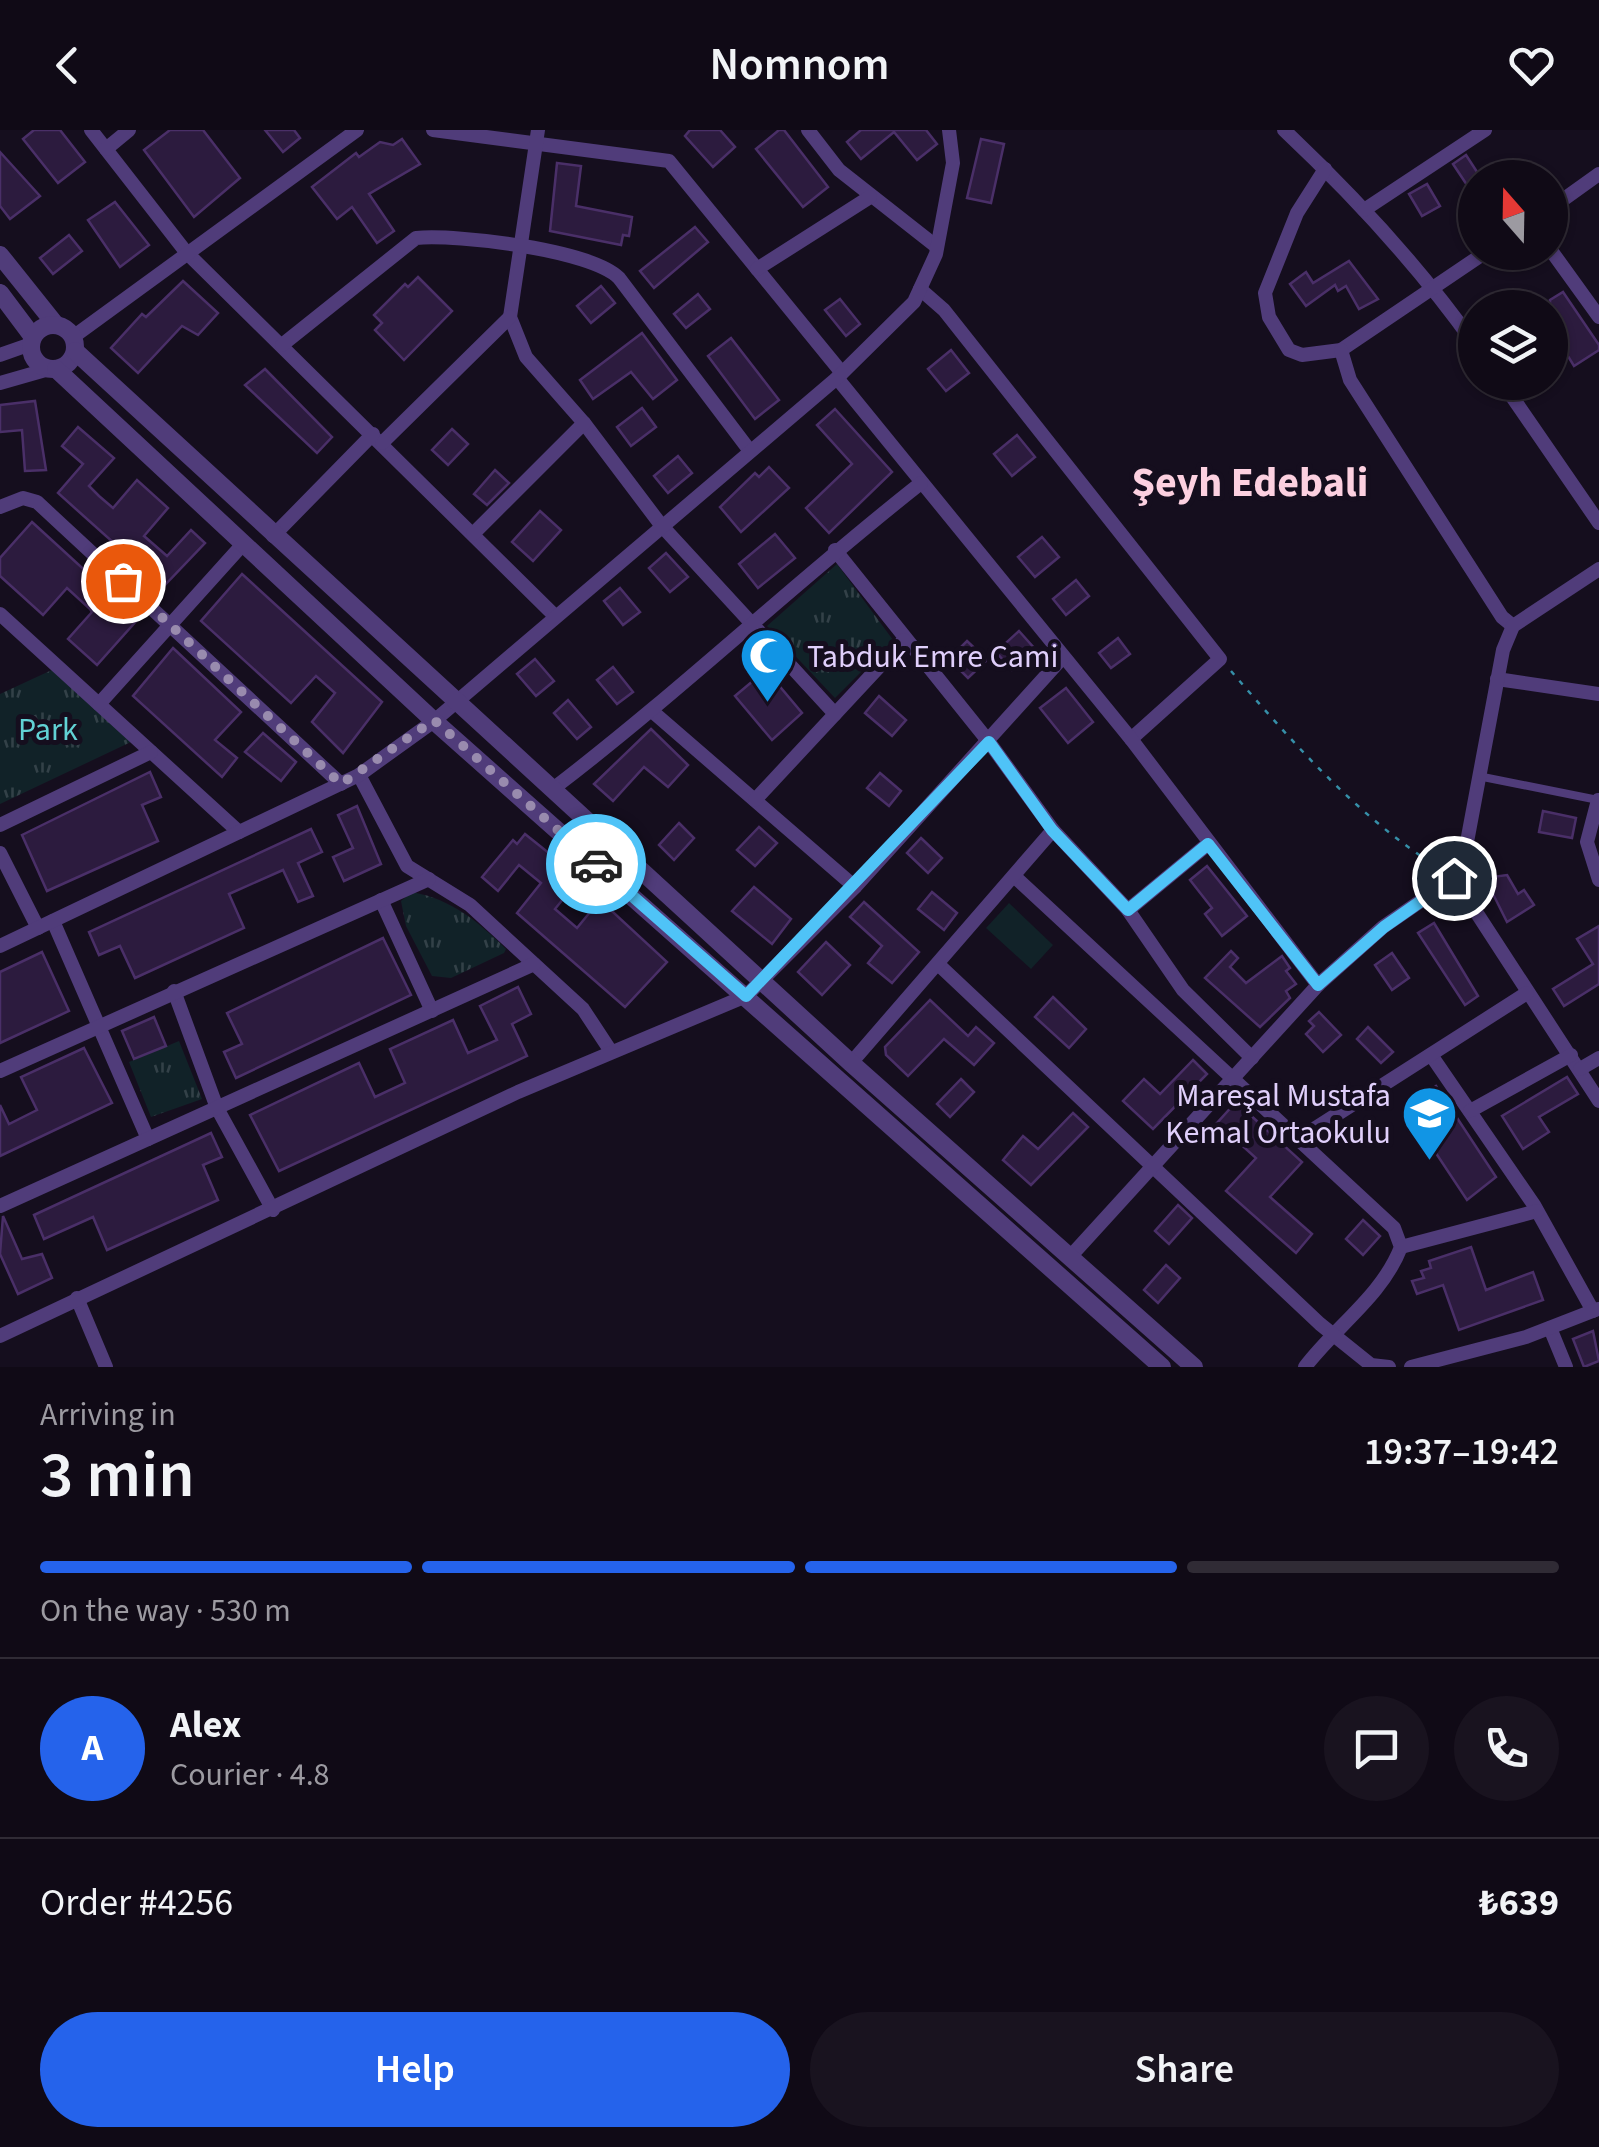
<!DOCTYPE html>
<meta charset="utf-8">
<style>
body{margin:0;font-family:"Source Sans 3",sans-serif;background:#19131f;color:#f1f3f6;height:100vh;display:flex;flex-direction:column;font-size:38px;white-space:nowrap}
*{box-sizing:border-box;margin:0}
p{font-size:32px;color:#9c9aa1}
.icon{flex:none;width:55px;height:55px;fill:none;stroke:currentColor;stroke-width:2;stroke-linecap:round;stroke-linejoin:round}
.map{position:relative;height:1237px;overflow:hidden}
.drawer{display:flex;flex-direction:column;background:#100a16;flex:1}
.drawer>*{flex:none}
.needle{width:65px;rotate:340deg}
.controls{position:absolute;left:1458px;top:30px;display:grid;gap:20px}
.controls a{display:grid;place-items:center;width:110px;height:110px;border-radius:50%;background:#100a16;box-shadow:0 2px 8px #0004,0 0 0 2px #302b35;font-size:50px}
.pin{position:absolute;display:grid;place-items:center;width:85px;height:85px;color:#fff;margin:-42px;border:5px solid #fff;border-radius:50%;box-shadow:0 2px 10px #0007}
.courier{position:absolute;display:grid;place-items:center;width:100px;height:100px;margin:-50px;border:8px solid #4fc3f7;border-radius:50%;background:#fff;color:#222;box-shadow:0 2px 12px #0007}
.overview em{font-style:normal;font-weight:600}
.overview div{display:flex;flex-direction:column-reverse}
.overview{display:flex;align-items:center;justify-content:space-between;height:170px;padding:0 40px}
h1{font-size:65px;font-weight:600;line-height:75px}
.bar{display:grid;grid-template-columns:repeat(4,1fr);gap:15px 10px;align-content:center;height:120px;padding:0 40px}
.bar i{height:12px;border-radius:8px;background:#302b35}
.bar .selected{background:#2563eb}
.bar p{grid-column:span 4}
.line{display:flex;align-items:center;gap:25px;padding:0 40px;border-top:2px solid #302b35}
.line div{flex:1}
.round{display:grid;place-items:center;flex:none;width:105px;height:105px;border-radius:52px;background:#19131f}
.cta{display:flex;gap:20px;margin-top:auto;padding:20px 40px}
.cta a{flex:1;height:115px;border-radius:60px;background:#2563eb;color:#fff;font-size:40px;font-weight:600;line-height:115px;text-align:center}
.cta a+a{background:#19131f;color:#f1f3f6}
header{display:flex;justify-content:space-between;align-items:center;height:130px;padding:0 40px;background:#100a16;font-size:45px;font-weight:600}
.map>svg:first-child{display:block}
.green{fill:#112228}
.park{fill:url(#park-tufts)}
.building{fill:#2c1b3e;stroke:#4a2f68;stroke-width:2.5}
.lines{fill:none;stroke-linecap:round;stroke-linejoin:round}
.path{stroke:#368fa8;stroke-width:2.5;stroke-dasharray:5 8;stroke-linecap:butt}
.service{stroke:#503c7a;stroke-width:8}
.minor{stroke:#503c7a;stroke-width:14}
.tertiary{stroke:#503c7a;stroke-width:18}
.done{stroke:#998bae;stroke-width:10;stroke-dasharray:0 18}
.route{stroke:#4fc3f7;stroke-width:12}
.labels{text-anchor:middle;stroke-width:10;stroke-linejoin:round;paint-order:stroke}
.poi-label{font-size:32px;fill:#e0cffb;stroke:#150e1e;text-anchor:start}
.park-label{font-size:32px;fill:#61d2d5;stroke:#150e1e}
.district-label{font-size:42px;font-weight:bold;fill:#fcd0e0;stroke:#150e1e}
</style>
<header><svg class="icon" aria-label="back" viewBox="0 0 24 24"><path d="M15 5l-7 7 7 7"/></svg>Nomnom<svg class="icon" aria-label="heart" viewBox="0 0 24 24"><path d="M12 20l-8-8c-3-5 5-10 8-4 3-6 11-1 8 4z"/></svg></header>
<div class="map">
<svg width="1599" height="1237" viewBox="0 0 1599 1237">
<defs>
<pattern id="park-tufts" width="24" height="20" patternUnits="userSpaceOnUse" patternTransform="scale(2.5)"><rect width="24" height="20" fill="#112228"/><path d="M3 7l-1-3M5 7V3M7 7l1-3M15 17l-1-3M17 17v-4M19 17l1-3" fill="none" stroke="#334148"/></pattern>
</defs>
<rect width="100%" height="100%" fill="#150e1e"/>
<polygon class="green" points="1009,773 1053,815 1031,839 986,798"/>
<g class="park">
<polygon points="837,434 893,510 835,568 767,496"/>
<polygon points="54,539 133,611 0,674 0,564"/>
<path d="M 412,762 C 453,770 477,791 506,819 L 504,823 L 451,848 L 432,846 L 406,796 L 401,771 Z"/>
<polygon points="179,911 202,969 151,987 129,932"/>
</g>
<g class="building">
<polygon points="34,0 60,0 85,32 58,53 23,9"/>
<polygon points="170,0 203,0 240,48 194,87 144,20"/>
<polygon points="265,0 294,0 300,8 283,22"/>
<polygon points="690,0 720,0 735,17 713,37 685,6"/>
<polygon points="779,0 784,0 828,57 803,77 756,19"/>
<polygon points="861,0 926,0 937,14 917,30 894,2 861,29 847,12"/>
<polygon points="402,9 420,34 369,64 394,101 377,113 352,77 337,89 312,57 356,23 359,27 380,12 393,15"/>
<polygon points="981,9 1004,14 991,73 967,68"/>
<polygon points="0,22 40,66 10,89 0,76"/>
<polygon points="1466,25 1481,48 1475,48 1475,67 1453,34"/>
<polygon points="557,33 581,36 576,76 632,87 629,106 623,105 621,115 550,101"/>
<polygon points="1427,54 1440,76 1422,86 1409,64"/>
<polygon points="115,72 149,115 120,137 88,90"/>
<polygon points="695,97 708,112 654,158 640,141"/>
<polygon points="69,105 82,121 53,144 40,128"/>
<polygon points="1349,131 1378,169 1359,179 1346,156 1338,161 1335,155 1306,176 1290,154 1306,142 1313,153"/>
<polygon points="418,147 452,181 404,230 375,200 382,193 374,185 405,154 408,157"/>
<polygon points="183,151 218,183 198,205 182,196 138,243 111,218 142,184 146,187"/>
<polygon points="601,156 615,173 591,193 577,176"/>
<polygon points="1563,162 1599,215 1599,220 1574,236 1550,197 1550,170"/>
<polygon points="698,164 710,179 686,198 674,184"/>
<polygon points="840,169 860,194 846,206 825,180"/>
<polygon points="642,203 677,250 653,269 631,242 593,269 580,250"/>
<polygon points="731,208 779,270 755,289 708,226"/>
<polygon points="951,220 969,243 946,261 928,239"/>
<polygon points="265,239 332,307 317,323 245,255"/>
<polygon points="35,271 46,340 25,341 22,300 0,302 0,275"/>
<polygon points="642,278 656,297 631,316 617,297"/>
<polygon points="835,279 892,342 829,403 806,378 852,334 817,295"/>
<polygon points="78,297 114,328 89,356 99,366 113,378 137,350 168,378 144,406 167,426 191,400 205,413 163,457 58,363 83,334 62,316"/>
<polygon points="452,299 468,314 448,335 432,320"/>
<polygon points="1017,305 1035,327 1012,346 994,324"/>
<polygon points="678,326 692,343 668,363 654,346"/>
<polygon points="769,337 789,358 741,402 720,377 755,343 759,347"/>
<polygon points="495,340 509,353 487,375 474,364"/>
<polygon points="540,381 561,400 533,431 512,412"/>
<polygon points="32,392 138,489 97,535 68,509 92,482 90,479 67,458 43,485 0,446 0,428"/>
<polygon points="775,404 795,428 758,458 739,434"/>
<polygon points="1042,407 1059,427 1035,447 1018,427"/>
<polygon points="666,423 688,447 670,462 649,438"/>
<polygon points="242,444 382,572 343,623 312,592 335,563 316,546 291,573 201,491"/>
<polygon points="1076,450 1089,466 1066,485 1053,469"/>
<polygon points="620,458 640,482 623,495 604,471"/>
<polygon points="1019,501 1035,519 1012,540 996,522"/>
<polygon points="1118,508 1130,524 1111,538 1099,523"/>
<polygon points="967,511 987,530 968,548 949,529"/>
<polygon points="173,518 241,582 215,610 237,628 222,647 133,566"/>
<polygon points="535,529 554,551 536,566 517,544"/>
<polygon points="613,537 633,562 617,574 597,550"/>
<polygon points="766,540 802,583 772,610 735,566"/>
<polygon points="1066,558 1093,592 1068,613 1040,578"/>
<polygon points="879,566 906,590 892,606 865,583"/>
<polygon points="568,570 591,597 577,609 554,583"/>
<polygon points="651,599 688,635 668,657 644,637 613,671 594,654"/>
<polygon points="263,603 296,632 281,651 245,622"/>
<polygon points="150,642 161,667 142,675 158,711 47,761 22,705"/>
<polygon points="880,643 901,661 889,676 867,658"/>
<polygon points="357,676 381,734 344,751 333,727 353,718 338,685"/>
<polygon points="1543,681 1576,688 1572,708 1539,702"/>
<polygon points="679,693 694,708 674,730 659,715"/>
<polygon points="759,697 777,713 755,736 737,720"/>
<polygon points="311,699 322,722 298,733 313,766 298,772 283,740 229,764 244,798 135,848 120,816 99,825 89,802"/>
<polygon points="525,704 580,748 555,779 577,798 600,770 667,832 625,877 517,783 541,753 519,735 498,761 482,747 513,710 517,714"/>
<polygon points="921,708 942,728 928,743 907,723"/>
<polygon points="1207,736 1247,786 1222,806 1205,784 1212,778 1190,750"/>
<polygon points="1507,745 1518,764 1524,760 1534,775 1507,792 1485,748"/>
<polygon points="754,757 791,789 772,814 732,781"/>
<polygon points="932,762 957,783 944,800 918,779"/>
<polygon points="864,772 919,822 892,853 868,833 882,816 850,787"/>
<polygon points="1434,793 1478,866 1465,875 1418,803"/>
<polygon points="1599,796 1599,854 1564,876 1553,859 1593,834 1577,809"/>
<polygon points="383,808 411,865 236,948 224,922 242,914 227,883"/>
<polygon points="826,812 850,835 822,865 798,842"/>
<polygon points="1231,821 1238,828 1230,837 1246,853 1282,826 1290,838 1286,841 1296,854 1286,861 1290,868 1260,897 1205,848"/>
<polygon points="42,822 69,881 0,913 0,842"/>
<polygon points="1392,823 1409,848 1392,860 1375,835"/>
<polygon points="518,857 531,884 512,894 527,926 279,1041 250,985 359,933 375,967 405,953 390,919 453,890 468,923 497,910 480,876"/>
<polygon points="1053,867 1086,899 1069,918 1035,887"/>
<polygon points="930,870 968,906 976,897 994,913 974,935 944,909 908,946 886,925 885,917"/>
<polygon points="1319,882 1341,905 1323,922 1306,904 1314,896 1309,891"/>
<polygon points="154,887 166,916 134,929 122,901"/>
<polygon points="1368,897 1393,922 1381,933 1357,909"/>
<polygon points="84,918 112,973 0,1026 0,975 9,994 37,980 21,947"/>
<polygon points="1193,930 1207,944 1153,999 1123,971 1144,949 1160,964"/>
<polygon points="1567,947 1578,964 1539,987 1549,1002 1523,1019 1502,986"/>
<polygon points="961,949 974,962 950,987 937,974"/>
<polygon points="1436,956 1496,1047 1467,1070 1406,978"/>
<polygon points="1236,972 1302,1032 1270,1067 1312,1104 1296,1123 1226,1061 1256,1028 1217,993"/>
<polygon points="1073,983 1088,997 1031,1055 1003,1030 1023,1006 1038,1019"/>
<polygon points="211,1003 222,1027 203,1035 218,1070 107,1120 93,1087 44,1109 34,1085"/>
<polygon points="1178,1075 1192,1088 1169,1114 1155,1101"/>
<polygon points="3,1086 22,1129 42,1124 52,1148 18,1164 0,1124"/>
<polygon points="1363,1090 1380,1106 1363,1125 1346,1109"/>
<polygon points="1471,1117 1486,1160 1533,1142 1543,1170 1459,1200 1443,1155 1417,1164 1412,1151 1424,1148 1421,1141 1431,1138 1429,1131"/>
<polygon points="1166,1135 1180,1148 1158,1173 1144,1160"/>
<polygon points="1593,1201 1599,1231 1584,1237 1573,1209"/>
</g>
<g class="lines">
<path class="path" d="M 1231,541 C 1292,612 1359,688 1439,738"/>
<polyline class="service" points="1478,646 1598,670"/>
<g class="minor">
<polyline points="91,0 186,122 554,485"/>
<polyline points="433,0 669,31 842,243"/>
<polyline points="538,0 510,187 526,227 584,293 661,395 835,584"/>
<polyline points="808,0 839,40 937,117"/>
<path d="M 1284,0 C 1354,66 1419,136 1475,215"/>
<polyline points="106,19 129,0"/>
<polyline points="1325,39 1297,83 1265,163 1269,187 1289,220 1302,225 1341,220 1486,122"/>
<polyline points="1550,79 1599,44"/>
<polyline points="1364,80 1485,0"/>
<polyline points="1550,119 1599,187"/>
<polyline points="757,139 870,67"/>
<polyline points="920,159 944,180 1220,529 1131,609"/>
<polyline points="73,207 357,0"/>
<path d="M 282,215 L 416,108 C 458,104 591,120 619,148 L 750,321"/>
<polyline points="1341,220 1350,250 1502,487 1513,496"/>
<polyline points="0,225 31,214"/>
<polyline points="837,248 1131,609 1318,855"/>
<polyline points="1502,252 1599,393"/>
<polyline points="0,253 49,239"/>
<polyline points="382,313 510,187"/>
<polyline points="0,377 23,368 37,372 341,654"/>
<polyline points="473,404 584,293"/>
<polyline points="273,406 373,304"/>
<polyline points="835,420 989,612 1053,700 1128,780 1183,860 1252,928"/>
<polyline points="0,484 239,702"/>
<polyline points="1497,549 1599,564"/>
<polyline points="99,574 244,413"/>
<polyline points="653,582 855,757"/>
<polyline points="359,645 407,736 470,775 583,879 610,920"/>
<path d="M 554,658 C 681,561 796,451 921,353"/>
<polyline points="755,670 904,510"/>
<polyline points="1598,670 1587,712 1599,750"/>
<polyline points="0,695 151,622"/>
<polyline points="0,723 38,798"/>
<path d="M 1015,747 L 1394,1098 L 1401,1117 C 1382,1166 1336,1196 1305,1237"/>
<polyline points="1454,748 1599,971"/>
<polyline points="381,770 432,881"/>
<polyline points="1128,780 1208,714"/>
<polyline points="53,791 148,1009"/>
<polyline points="0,816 359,645 434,591 837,248 914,172 936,124 953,33 949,0"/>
<polyline points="939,835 1320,1194 1371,1235 1389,1237"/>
<polyline points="174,861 217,978 273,1080"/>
<polyline points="1431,925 1534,1075 1593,1181"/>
<polyline points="851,933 1053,700"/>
<polyline points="1580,939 1599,928"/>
<polyline points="0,941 429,749"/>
<polyline points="1470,981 1571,925"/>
<polyline points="1300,1008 1527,863"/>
<polyline points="0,1076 534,834"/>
<polyline points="1401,1117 1537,1081"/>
<polyline points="1069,1128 1318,855 1383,797 1454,748 1464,728 1503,520 1513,496 1599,439"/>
<polyline points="77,1168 106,1237"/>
<polyline points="1550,1198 1566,1237"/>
<polyline points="0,1206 518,962 746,866 855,757 1063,527"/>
<polyline points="1411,1237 1526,1207 1598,1179"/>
</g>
<g class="tertiary">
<polyline points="0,125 56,195"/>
<polyline points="0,163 33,207"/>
<circle cx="53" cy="217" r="22"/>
<polyline points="75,221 851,933 1194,1237"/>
<polyline points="56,239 434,591 1162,1237"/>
</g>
</g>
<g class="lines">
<polyline class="done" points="123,451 341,654 434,590 596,734"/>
<polyline class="route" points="596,734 746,866 989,612 1052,700 1128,780 1208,714 1318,855 1384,797 1454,748"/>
</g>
<defs>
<symbol id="mosque-pin" viewBox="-11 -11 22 30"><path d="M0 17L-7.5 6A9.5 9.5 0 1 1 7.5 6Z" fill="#1195e5" stroke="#150e1e"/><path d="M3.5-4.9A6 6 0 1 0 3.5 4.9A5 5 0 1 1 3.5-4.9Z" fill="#fff"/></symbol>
<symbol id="school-pin" viewBox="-11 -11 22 30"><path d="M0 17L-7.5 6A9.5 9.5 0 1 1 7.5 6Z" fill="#1195e5" stroke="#150e1e"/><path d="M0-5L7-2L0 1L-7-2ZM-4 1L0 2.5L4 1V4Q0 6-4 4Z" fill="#fff"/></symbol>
</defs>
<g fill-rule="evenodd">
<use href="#mosque-pin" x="736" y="494" width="63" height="86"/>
<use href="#school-pin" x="1398" y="952" width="63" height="86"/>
</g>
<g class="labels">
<g class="poi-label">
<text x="807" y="537">Tabduk Emre Cami</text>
<text x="1391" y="976" text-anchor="end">Mareşal Mustafa<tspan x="1391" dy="37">Kemal Ortaokulu</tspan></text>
</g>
<g class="park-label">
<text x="48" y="610">Park</text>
</g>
<g class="district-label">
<text x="1250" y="366">Şeyh Edebali</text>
</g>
</g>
</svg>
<div class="controls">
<a><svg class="needle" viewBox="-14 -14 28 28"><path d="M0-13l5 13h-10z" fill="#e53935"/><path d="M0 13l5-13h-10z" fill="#9c9aa1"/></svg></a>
<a><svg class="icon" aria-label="layers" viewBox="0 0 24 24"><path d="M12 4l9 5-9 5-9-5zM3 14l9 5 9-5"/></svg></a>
</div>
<div class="pin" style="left:123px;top:451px;background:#ea580c"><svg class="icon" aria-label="bag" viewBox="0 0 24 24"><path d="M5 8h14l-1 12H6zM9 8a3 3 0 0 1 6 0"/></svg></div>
<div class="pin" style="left:1454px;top:748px;background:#1f2937"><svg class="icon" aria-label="home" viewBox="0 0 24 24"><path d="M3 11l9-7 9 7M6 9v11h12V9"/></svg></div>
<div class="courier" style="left:596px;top:734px"><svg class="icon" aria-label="car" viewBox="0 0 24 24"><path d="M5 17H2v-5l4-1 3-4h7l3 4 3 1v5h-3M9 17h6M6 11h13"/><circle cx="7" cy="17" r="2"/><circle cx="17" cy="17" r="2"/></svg></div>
</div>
<section class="drawer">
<div class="overview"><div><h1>3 min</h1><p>Arriving in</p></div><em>19:37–19:42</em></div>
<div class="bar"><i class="selected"></i><i class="selected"></i><i class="selected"></i><i></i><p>On the way · 530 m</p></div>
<div class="line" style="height:180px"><b class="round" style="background:#2563eb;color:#fff">A</b><div><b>Alex</b><p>Courier · 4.8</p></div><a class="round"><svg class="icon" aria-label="chat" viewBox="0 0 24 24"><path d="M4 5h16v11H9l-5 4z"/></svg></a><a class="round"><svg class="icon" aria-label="phone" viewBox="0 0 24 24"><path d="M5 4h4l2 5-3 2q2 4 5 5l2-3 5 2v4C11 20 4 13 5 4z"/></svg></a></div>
<div class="line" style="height:130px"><div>Order #4256</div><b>₺639</b></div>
<div class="cta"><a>Help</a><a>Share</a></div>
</section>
